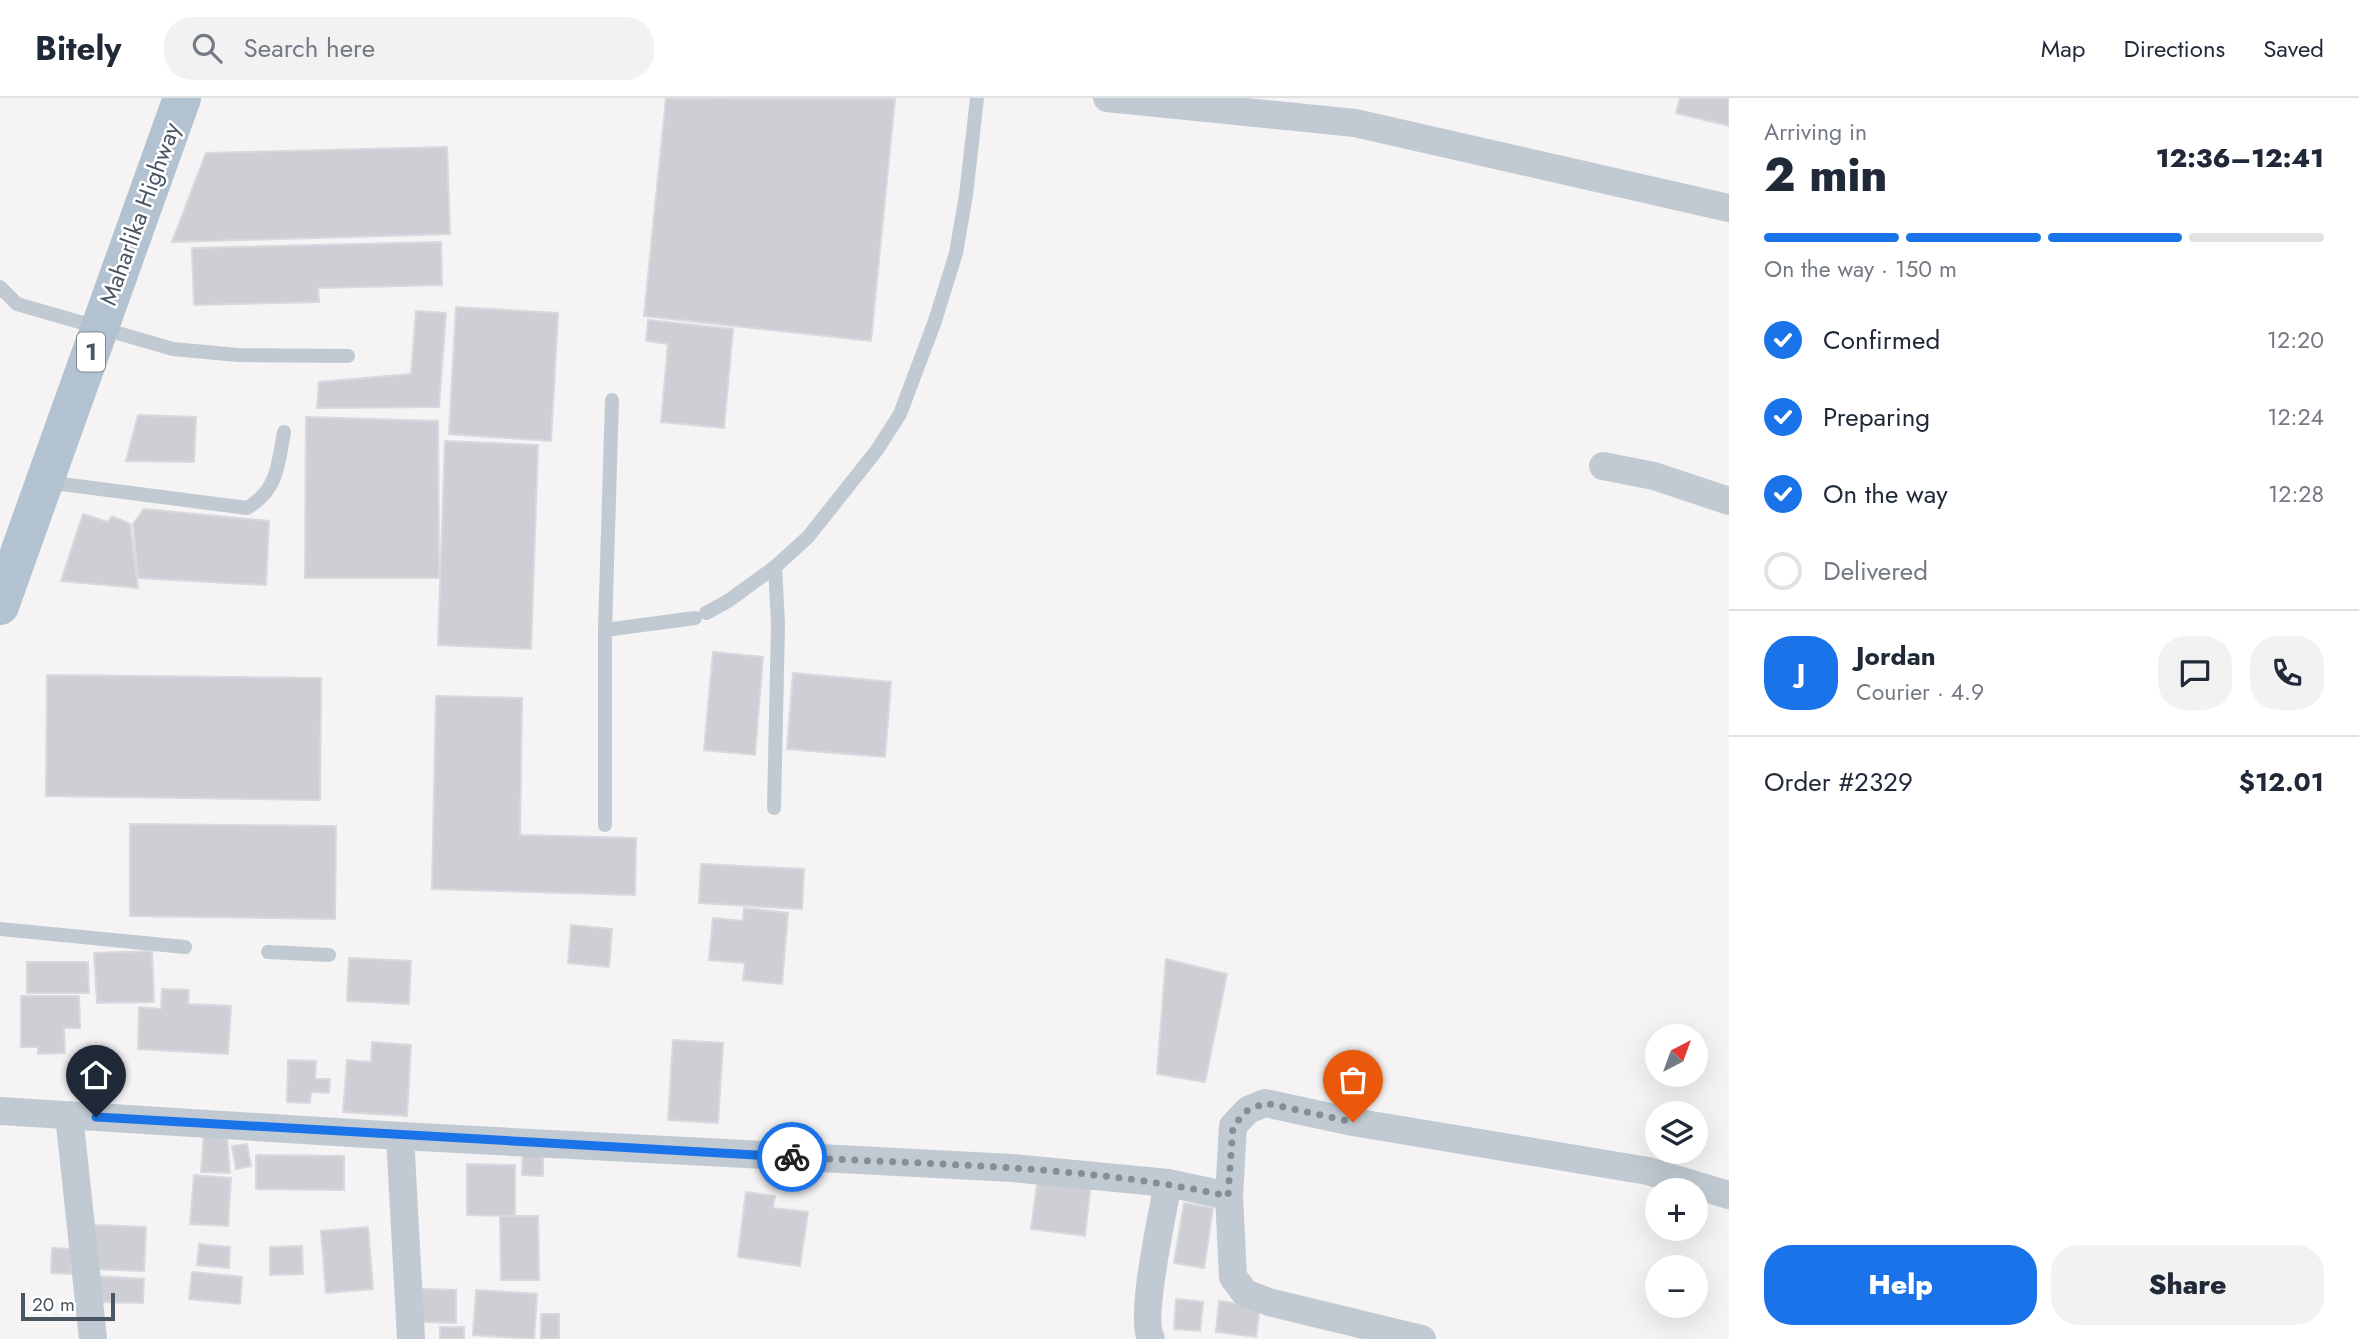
<!DOCTYPE html>
<meta charset="utf-8">
<style>
body{margin:0;font-family:Jost,sans-serif;background:#f2f2f3;color:#1f2937;height:100vh;display:flex;flex-direction:column;font-size:26px;white-space:nowrap}
*{box-sizing:border-box;margin:0}
p{font-size:23px;color:#747a83}
.icon{flex:none;width:38px;height:38px;fill:none;stroke:currentColor;stroke-width:2;stroke-linecap:round;stroke-linejoin:round}
.map{position:relative;flex:1;overflow:hidden}
.sheet{display:flex;flex-direction:column;background:#fff;width:630px}
.sheet>*{flex:none}
.needle{width:46px;rotate:41deg}
.controls{position:absolute;left:1645px;top:926px;display:grid;gap:14px}
.controls a{display:grid;place-items:center;width:63px;height:63px;border-radius:50%;background:#fff;box-shadow:0 7px 28px #0002;font-size:35px}
.scale{position:absolute;left:21px;bottom:18px;width:94px;box-sizing:border-box;padding-left:7px;border:4px solid #4a5661;border-top:0;font-size:19px;line-height:24px;white-space:nowrap;color:#4a5661;-webkit-text-stroke:5px #fff;paint-order:stroke}
.pin{position:absolute;display:grid;place-items:center;width:60px;height:60px;color:#fff;margin:-72px -30px;border-radius:50% 50% 50% 0;rotate:-45deg;box-shadow:0 0 7px #0007}
.pin .icon{rotate:45deg}
.courier{position:absolute;display:grid;place-items:center;width:70px;height:70px;margin:-35px;border:5px solid #1a73e8;border-radius:50%;background:#fff;color:#222;box-shadow:0 2px 9px #0007}
.headline em{font-style:normal;font-weight:800}
.headline div{display:flex;flex-direction:column-reverse}
.headline{display:flex;align-items:center;justify-content:space-between;height:119px;padding:0 35px}
h1{font-size:46px;font-weight:800;line-height:52px}
.bar{display:grid;grid-template-columns:repeat(4,1fr);gap:10px 7px;align-content:center;height:84px;padding:0 35px}
.bar i{height:9px;border-radius:5px;background:#e0e1e3}
.bar .active{background:#1a73e8}
.bar p{grid-column:span 4}
.line{display:flex;align-items:center;gap:18px;padding:0 35px;border-top:2px solid #e0e1e3}
.line div{flex:1}
.round{display:grid;place-items:center;flex:none;width:74px;height:74px;border-radius:28px;background:#f2f2f3}
ol{padding:0 35px;list-style:none}
li{display:flex;align-items:center;gap:21px;height:77px}
li p{margin-inline-start:auto}
li .icon{padding:7px;border-radius:50%;background:#1a73e8;color:#fff;stroke-width:4}
li:last-child{color:#747a83}
li i{width:38px;height:38px;border:4px solid #e0e1e3;border-radius:50%}
.primary-button{display:flex;gap:14px;margin-top:auto;padding:14px 35px}
.primary-button a{flex:1;height:80px;border-radius:28px;background:#1a73e8;color:#fff;font-size:28px;font-weight:800;line-height:80px;text-align:center}
.primary-button a+a{background:#f2f2f3;color:#1f2937}
header{display:flex;align-items:center;gap:42px;box-sizing:border-box;height:98px;padding:0 35px;background:#fff;border-bottom:2px solid #e0e1e3}
header strong{font-size:33px}
nav{display:flex;gap:38px;margin-inline-start:auto;font-size:24px}
.search{width:490px;height:63px;background:#f2f2f3;display:flex;align-items:center;gap:18px;box-sizing:border-box;padding:0 24px;border-radius:28px;color:#747a83;font-size:26px}
main{display:flex;flex:1;min-height:0}
.map>svg:first-child{display:block}
.building{fill:#cdcfd5;stroke:#d7d9de;stroke-width:2}
.lines{fill:none;stroke-linecap:round;stroke-linejoin:round}
.service{stroke:#c1cad2;stroke-width:14}
.minor{stroke:#c1cad2;stroke-width:28}
.primary{stroke:#b3c2d1;stroke-width:38}
.done{stroke:#868d94;stroke-width:7;stroke-dasharray:0 12.6}
.route{stroke:#1a73e8;stroke-width:9}
.labels{text-anchor:middle;stroke-width:5;stroke-linejoin:round;paint-order:stroke}
.shield{fill:#fff;stroke:#808990;stroke-width:2}
.shield-label{font-size:23px;font-weight:bold;fill:#4a5661}
.street-label{font-size:24px;fill:#4a5661;stroke:#fff}
</style>
<header>
<strong>Bitely</strong>
<div class="search"><svg class="icon" aria-label="search" viewBox="0 0 24 24"><circle cx="10" cy="10" r="6"/><path d="M15 15l6 6"/></svg>Search here</div>
<nav><a>Map</a><a>Directions</a><a>Saved</a></nav>
</header>
<main>
<div class="map">
<svg width="1729" height="1241" viewBox="0 0 1729 1241">
<rect width="100%" height="100%" fill="#f5f3f3"/>
<g class="building">
<polygon points="666,0 895,1 871,243 644,218"/>
<polygon points="1680,0 1729,0 1729,28 1676,15"/>
<polygon points="447,49 450,136 172,144 206,55"/>
<polygon points="441,144 442,187 318,190 319,204 194,207 192,150"/>
<polygon points="456,209 558,215 551,343 449,336"/>
<polygon points="416,213 446,215 439,309 317,310 319,284 411,276"/>
<polygon points="648,222 733,231 724,330 661,324 668,246 646,243"/>
<polygon points="138,317 196,319 194,364 126,363"/>
<polygon points="306,319 438,323 439,480 305,480"/>
<polygon points="445,343 538,347 531,551 438,547"/>
<polygon points="144,411 269,423 266,487 138,480 133,426"/>
<polygon points="83,416 108,424 112,418 130,426 138,490 61,483"/>
<polygon points="713,554 763,559 755,657 704,652"/>
<polygon points="793,575 891,584 885,659 787,651"/>
<polygon points="47,577 321,580 320,702 46,698"/>
<polygon points="436,598 522,600 520,737 636,740 635,797 432,791"/>
<polygon points="130,726 336,728 335,821 130,818"/>
<polygon points="701,766 804,771 802,811 699,805"/>
<polygon points="744,810 788,815 782,886 743,882 745,865 709,862 713,820 743,823"/>
<polygon points="571,827 612,831 609,869 568,865"/>
<polygon points="152,853 154,904 97,905 94,855"/>
<polygon points="349,860 411,863 409,906 347,903"/>
<polygon points="1166,861 1227,876 1205,984 1157,976"/>
<polygon points="27,864 88,864 89,895 27,895"/>
<polygon points="162,891 189,892 188,906 231,908 228,956 138,951 139,909 161,911"/>
<polygon points="21,898 79,898 80,930 64,930 65,955 38,956 38,949 21,949"/>
<polygon points="673,942 723,945 718,1025 668,1022"/>
<polygon points="372,944 411,947 407,1018 343,1014 347,962 371,964"/>
<polygon points="288,962 316,963 315,981 330,981 329,995 311,994 310,1005 287,1004"/>
<polygon points="204,1036 227,1037 230,1075 201,1074"/>
<polygon points="247,1046 251,1068 236,1071 232,1048"/>
<polygon points="523,1049 543,1050 543,1078 522,1077"/>
<polygon points="256,1057 344,1058 344,1092 256,1091"/>
<polygon points="467,1066 515,1067 515,1118 467,1117"/>
<polygon points="194,1077 231,1080 228,1128 190,1126"/>
<polygon points="1038,1078 1091,1085 1085,1138 1031,1131"/>
<polygon points="746,1094 775,1098 773,1110 808,1114 800,1168 738,1159"/>
<polygon points="1184,1105 1213,1110 1204,1170 1174,1165"/>
<polygon points="500,1118 538,1118 539,1182 501,1182"/>
<polygon points="94,1127 146,1129 144,1173 93,1171"/>
<polygon points="368,1129 373,1191 326,1195 321,1133"/>
<polygon points="199,1146 230,1149 229,1170 197,1167"/>
<polygon points="302,1148 303,1176 270,1177 270,1149"/>
<polygon points="52,1150 71,1151 71,1176 51,1175"/>
<polygon points="192,1174 242,1179 240,1206 189,1201"/>
<polygon points="97,1178 144,1181 143,1205 96,1204"/>
<polygon points="422,1191 456,1192 456,1225 421,1224"/>
<polygon points="476,1192 537,1196 534,1241 473,1237"/>
<polygon points="1176,1201 1203,1204 1200,1233 1174,1231"/>
<polygon points="1219,1203 1260,1208 1256,1239 1216,1234"/>
<rect x="541" y="1216" width="18" height="25"/>
<rect x="440" y="1229" width="24" height="12"/>
</g>
<g class="lines">
<g class="service">
<polyline points="0,189 17,206 173,251 238,257 348,258"/>
<path d="M 46,384 L 247,410 C 278,392 278,366 284,334"/>
<polyline points="706,515 728,503 775,469 808,439 877,352 900,316 935,223 956,155 966,97 977,0"/>
<polyline points="605,532 695,520"/>
<polyline points="774,710 778,527 775,469"/>
<polyline points="605,727 605,532 612,302"/>
<polyline points="0,831 185,849"/>
<polyline points="268,854 329,857"/>
</g>
<g class="minor">
<polyline points="1107,0 1355,25 1729,110"/>
<polyline points="1603,368 1654,378 1729,403"/>
<polyline points="0,1013 400,1038 1012,1070 1168,1085 1229,1098 1233,1179 1245,1195 1269,1204 1422,1241"/>
<polyline points="69,1017 93,1241"/>
<polyline points="400,1038 411,1241"/>
<polyline points="1229,1098 1233,1028 1248,1012 1265,1005 1353,1024 1648,1073 1729,1097"/>
<path d="M 1151,1241 C 1139,1220 1163,1114 1168,1085"/>
</g>
<polyline class="primary" points="0,508 182,0"/>
</g>
<g class="lines">
<path class="done" d="M 792,1059 C 937,1067 1086,1067 1228,1098 L 1233,1028 L 1248,1012 L 1265,1005 L 1353,1024"/>
<polyline class="route" points="96,1019 792,1059"/>
</g>
<g class="labels">
<rect class="shield" x="77" y="234.5" width="28" height="39" rx="5"/>
<g class="shield-label">
<text x="91" y="262">1</text>
</g>
<g class="street-label">
<text transform="translate(140 116) rotate(-70)" y="8">Maharlika Highway</text>
</g>
</g>
</svg>
<div class="controls">
<a><svg class="needle" viewBox="-14 -14 28 28"><path d="M0-13l5 13h-10z" fill="#e53935"/><path d="M0 13l5-13h-10z" fill="#747a83"/></svg></a>
<a><svg class="icon" aria-label="layers" viewBox="0 0 24 24"><path d="M12 4l9 5-9 5-9-5zM3 14l9 5 9-5"/></svg></a>
<a>+</a>
<a>−</a>
</div>
<div class="scale">20 m</div>
<div class="pin" style="left:1353px;top:1024px;background:#ea580c"><svg class="icon" aria-label="bag" viewBox="0 0 24 24"><path d="M5 8h14l-1 12H6zM9 8a3 3 0 0 1 6 0"/></svg></div>
<div class="pin" style="left:96px;top:1019px;background:#1f2937"><svg class="icon" aria-label="home" viewBox="0 0 24 24"><path d="M3 11l9-7 9 7M6 9v11h12V9"/></svg></div>
<div class="courier" style="left:792px;top:1059px"><svg class="icon" aria-label="bike" viewBox="0 0 24 24"><circle cx="6" cy="16" r="4"/><circle cx="18" cy="16" r="4"/><path d="M6 16l4-8h5l3 8M10 8l3 8H6M13 5h3"/></svg></div>
</div>
<section class="sheet">
<div class="headline"><div><h1>2 min</h1><p>Arriving in</p></div><em>12:36–12:41</em></div>
<div class="bar"><i class="active"></i><i class="active"></i><i class="active"></i><i></i><p>On the way · 150 m</p></div>
<ol>
<li><svg class="icon" aria-label="check" viewBox="0 0 24 24"><path d="M5 12l5 5 9-10"/></svg>Confirmed<p>12:20</p></li>
<li><svg class="icon" aria-label="check" viewBox="0 0 24 24"><path d="M5 12l5 5 9-10"/></svg>Preparing<p>12:24</p></li>
<li><svg class="icon" aria-label="check" viewBox="0 0 24 24"><path d="M5 12l5 5 9-10"/></svg>On the way<p>12:28</p></li>
<li><i></i>Delivered</li>
</ol>
<div class="line" style="height:126px"><b class="round" style="background:#1a73e8;color:#fff">J</b><div><b>Jordan</b><p>Courier · 4.9</p></div><a class="round"><svg class="icon" aria-label="chat" viewBox="0 0 24 24"><path d="M4 5h16v11H9l-5 4z"/></svg></a><a class="round"><svg class="icon" aria-label="phone" viewBox="0 0 24 24"><path d="M5 4h4l2 5-3 2q2 4 5 5l2-3 5 2v4C11 20 4 13 5 4z"/></svg></a></div>
<div class="line" style="height:91px"><div>Order #2329</div><b>$12.01</b></div>
<div class="primary-button"><a>Help</a><a>Share</a></div>
</section>
</main>
